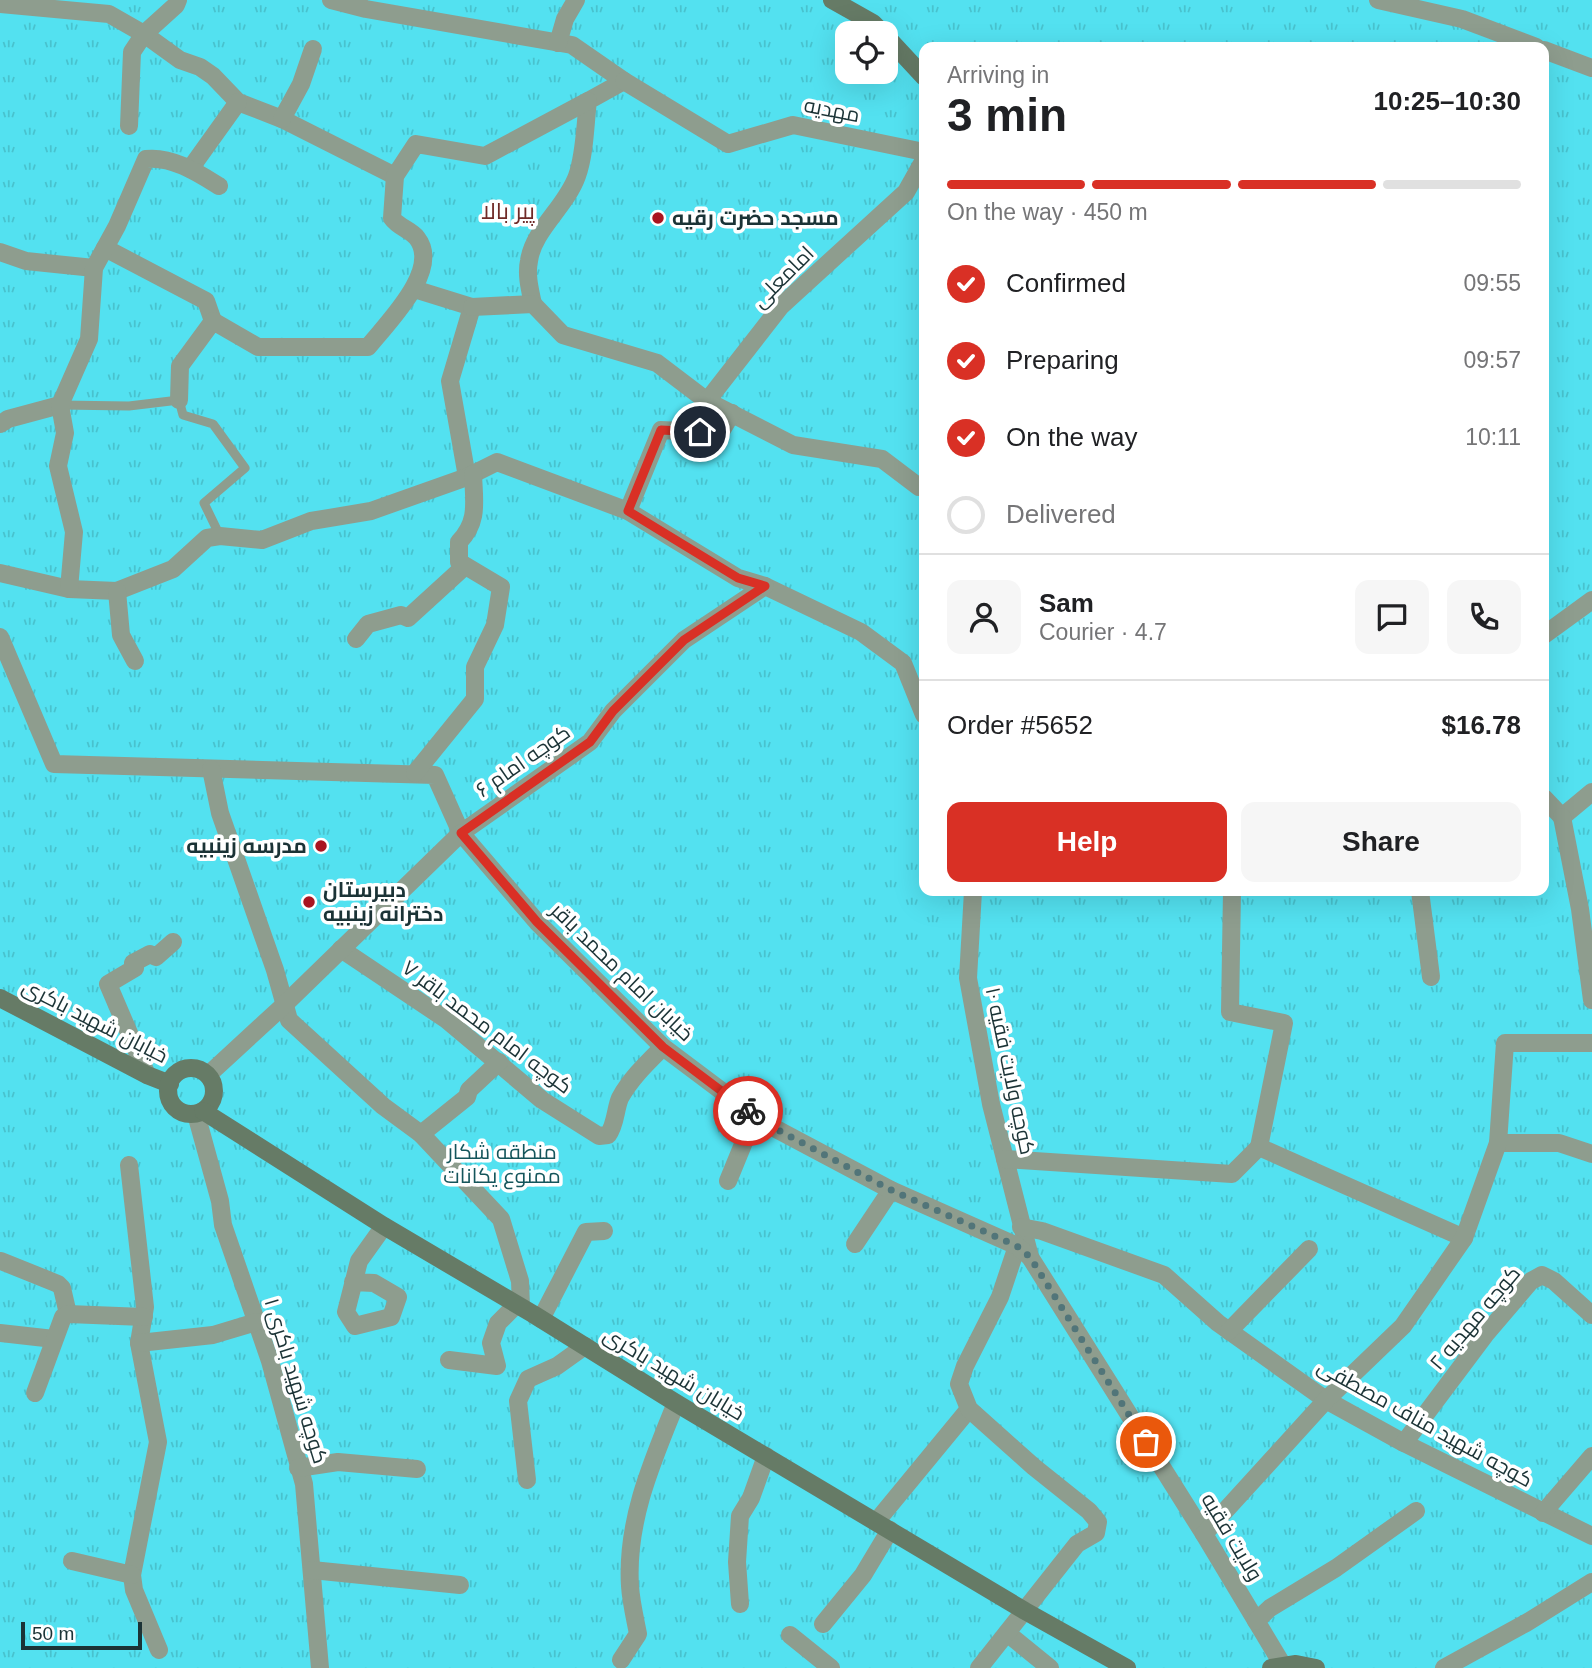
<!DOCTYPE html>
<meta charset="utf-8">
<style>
body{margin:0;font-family:Arial,Cairo,sans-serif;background:#f6f6f6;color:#202124;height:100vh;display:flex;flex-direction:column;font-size:26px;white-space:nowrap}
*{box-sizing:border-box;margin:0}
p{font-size:23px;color:#757577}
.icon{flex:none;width:38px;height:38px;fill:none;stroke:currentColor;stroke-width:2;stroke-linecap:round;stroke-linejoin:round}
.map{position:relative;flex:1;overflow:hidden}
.details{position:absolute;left:919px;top:42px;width:630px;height:854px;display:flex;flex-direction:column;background:#fff;border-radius:14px;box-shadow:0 7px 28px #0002}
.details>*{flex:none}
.buttons{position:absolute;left:835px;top:21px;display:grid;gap:14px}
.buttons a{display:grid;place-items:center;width:63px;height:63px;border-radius:14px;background:#fff;box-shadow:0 7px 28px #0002;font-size:35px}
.scale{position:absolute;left:21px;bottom:18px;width:121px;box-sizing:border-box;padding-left:7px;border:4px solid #1b3336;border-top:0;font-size:19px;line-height:24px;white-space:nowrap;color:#1b3336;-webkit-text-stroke:5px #fff;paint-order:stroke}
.pin{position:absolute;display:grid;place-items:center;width:60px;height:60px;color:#fff;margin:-30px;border:4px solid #fff;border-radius:50%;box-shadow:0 2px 7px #0007}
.courier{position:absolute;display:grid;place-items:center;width:70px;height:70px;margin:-35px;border:5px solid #d93025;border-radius:50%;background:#fff;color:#222;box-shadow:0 2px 9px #0007}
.summary em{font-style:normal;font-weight:600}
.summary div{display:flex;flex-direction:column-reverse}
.summary{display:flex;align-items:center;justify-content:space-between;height:119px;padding:0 28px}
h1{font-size:46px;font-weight:600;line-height:52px}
.bar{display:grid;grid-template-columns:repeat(4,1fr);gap:10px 7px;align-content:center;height:84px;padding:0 28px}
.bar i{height:9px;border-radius:5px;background:#e0e0e0}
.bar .selected{background:#d93025}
.bar p{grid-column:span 4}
.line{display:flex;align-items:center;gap:18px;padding:0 28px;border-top:2px solid #e0e0e0}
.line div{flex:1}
.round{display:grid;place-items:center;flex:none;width:74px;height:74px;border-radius:14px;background:#f6f6f6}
ol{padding:0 28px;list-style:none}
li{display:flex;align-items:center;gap:21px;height:77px}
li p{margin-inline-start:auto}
li .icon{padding:7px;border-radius:50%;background:#d93025;color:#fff;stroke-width:4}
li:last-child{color:#757577}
li i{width:38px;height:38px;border:4px solid #e0e0e0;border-radius:50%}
.primary-button{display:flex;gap:14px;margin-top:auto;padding:14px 28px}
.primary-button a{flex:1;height:80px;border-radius:14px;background:#d93025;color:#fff;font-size:28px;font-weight:600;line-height:80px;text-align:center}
.primary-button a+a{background:#f6f6f6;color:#202124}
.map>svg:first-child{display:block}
.park{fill:url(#park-tufts);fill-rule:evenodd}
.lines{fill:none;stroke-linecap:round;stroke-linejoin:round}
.service{stroke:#8e9d8e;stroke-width:9}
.minor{stroke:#8e9d8e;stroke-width:18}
.tertiary{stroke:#8e9d8e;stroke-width:18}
.secondary{stroke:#667b66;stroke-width:18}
.done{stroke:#517579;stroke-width:7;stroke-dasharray:0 12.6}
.route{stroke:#d93025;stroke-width:9}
.poi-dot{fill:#a91420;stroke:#fff;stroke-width:2.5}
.labels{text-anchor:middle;stroke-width:7;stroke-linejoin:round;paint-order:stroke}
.street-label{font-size:21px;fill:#1b3336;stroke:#fff}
.poi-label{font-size:21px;font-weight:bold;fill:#1b3336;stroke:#fff;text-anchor:start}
.park-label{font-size:21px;fill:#14555b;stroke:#fff}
.neighbourhood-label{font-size:23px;fill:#702a27;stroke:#fff}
</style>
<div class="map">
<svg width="1592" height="1668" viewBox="0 0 1592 1668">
<defs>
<pattern id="park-tufts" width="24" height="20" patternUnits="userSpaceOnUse" patternTransform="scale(1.75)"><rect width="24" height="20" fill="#53e1f0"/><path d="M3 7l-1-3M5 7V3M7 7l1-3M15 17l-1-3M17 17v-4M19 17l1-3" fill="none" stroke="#48c2ce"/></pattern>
</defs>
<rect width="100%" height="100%" fill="#b5eff6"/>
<path class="park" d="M 0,0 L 1592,0 L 1592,1668 L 0,1668 ZM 847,33 L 886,33 L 886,72 L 847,72 ZM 924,47 L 1544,47 L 1544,891 L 924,891 Z"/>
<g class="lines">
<polyline class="service" points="60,405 129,406 179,400 183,415 213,424 245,468 204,503 220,536"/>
<g class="minor">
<path d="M 331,0 L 366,9 L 572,45 L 624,81 L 588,101 C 585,125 585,154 577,176 C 566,207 533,230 529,261 C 526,275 530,290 533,304"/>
<polyline points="1378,0 1462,19 1536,47"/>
<polyline points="0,4 109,14 144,34 180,60 200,67 213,76 238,102 282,119 395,176"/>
<polyline points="558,43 565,19 576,0"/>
<polyline points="1544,50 1592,68"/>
<polyline points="624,81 728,144 793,125 924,152"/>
<polyline points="282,119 301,84 313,49"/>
<polyline points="129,126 132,52 144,34 176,5 178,0"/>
<polyline points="190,169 238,102"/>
<polyline points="105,248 206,301 213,321"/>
<polyline points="0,252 26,261 94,268"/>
<polyline points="414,289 472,307 450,381 467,477"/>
<polyline points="472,307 533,304 563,335 657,363 707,401 793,445 882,459 919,487 924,486"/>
<path d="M 179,400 L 180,366 L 213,321 L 258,347 L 368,347 C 386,324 442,270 417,238 C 411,230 398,227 392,218 L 395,176 L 416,144 L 485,156 L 588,101"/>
<polyline points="707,401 781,306 906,192 924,160"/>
<polyline points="0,424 8,419 60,405"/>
<polyline points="628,511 661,430 720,433 732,413"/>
<polyline points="0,573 69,589 117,591 173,569 207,538 220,536 262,540 311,521 371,511 467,477 497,462 628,511 738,578 765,586 861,632 903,663 924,715"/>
<path d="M 69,589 L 74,532 L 58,466 L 65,433 L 60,405 L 89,339 L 94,268 L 117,226 L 146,159 C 172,156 198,173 219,186"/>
<polyline points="117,591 121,635 135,661"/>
<polyline points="1544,635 1592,600"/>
<polyline points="0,637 54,764 435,775 461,833 590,742 613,711 684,640 765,586"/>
<polyline points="356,639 368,624 401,615 408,618 465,566"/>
<polyline points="211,769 220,813 275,970 289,1020 383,1106 421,1134 501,1219 520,1281 521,1307"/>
<path d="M 415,773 L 475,699 L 475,667 L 495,625 L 501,587 L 459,562 L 459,542 C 479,521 474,502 473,474"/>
<polyline points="1544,798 1562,817 1592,792"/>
<polyline points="1562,817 1580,909 1592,1000"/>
<polyline points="973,891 968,978 991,1104 1030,1257 1204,1534 1282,1664"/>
<polyline points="1232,891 1230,1012 1284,1023 1259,1147"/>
<polyline points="1420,891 1431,977"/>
<path d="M 341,949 L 447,1020 L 542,1100 L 599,1136 L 608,1135 C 616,1124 615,1110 620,1098 C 631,1078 647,1063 663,1047"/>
<polyline points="147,1075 108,984 135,968 133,963 150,954 156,957 173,942"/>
<polyline points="196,1114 220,1201 223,1225 270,1361 304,1484 320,1668"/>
<polyline points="421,1134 467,1097 469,1090 499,1062"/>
<polyline points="1498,1143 1559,1143 1592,1154"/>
<polyline points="1005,1159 1232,1174 1259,1147 1464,1238"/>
<polyline points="129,1165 145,1307 139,1343 158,1442 132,1575 134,1590 159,1650"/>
<polyline points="728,1181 744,1142 758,1119"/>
<polyline points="1021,1227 1042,1231 1164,1275 1218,1323 1326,1400 1404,1443 1592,1536"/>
<polyline points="855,1244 891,1190"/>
<polyline points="1,1261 58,1284 62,1288 68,1314"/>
<polyline points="353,1282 374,1283 398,1297 391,1317 355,1326 346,1312 359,1261 384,1226"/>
<polyline points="541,1319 586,1232 604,1231"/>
<polyline points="1229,1331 1309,1249"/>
<polyline points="0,1333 54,1339"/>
<polyline points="139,1343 213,1335 256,1322"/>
<polyline points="449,1360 497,1366 491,1343 498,1323 517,1304"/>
<polyline points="35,1393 63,1317 68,1314 144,1317"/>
<polyline points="1404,1443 1485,1335 1531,1281 1542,1275 1554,1281 1592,1315"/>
<polyline points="298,1468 338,1462 417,1469"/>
<polyline points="527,1480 518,1401 528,1379 557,1366 585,1346"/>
<polyline points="1543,1513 1592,1456"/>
<polyline points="876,1522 969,1409"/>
<polyline points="1204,1534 1326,1400 1403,1326 1464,1238 1498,1143 1505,1043 1592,1043"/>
<polyline points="72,1561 132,1575"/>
<polyline points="312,1570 460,1585"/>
<polyline points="740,1604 737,1562 740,1516 751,1498 766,1456"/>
<polyline points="1256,1621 1270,1608 1336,1568 1416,1511"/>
<polyline points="823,1624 863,1575 890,1530"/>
<polyline points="1007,1633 1050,1668"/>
<polyline points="790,1635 831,1668"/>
<path d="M 621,1660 L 638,1634 C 635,1618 631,1602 630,1586 C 626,1521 652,1462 676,1403"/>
<polyline points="979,1668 1077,1544 1096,1533 1098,1522 1089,1511 1034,1467 969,1409 959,1384 965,1366 1000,1297 1017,1246"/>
<polyline points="1444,1668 1526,1623 1592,1582"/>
</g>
<polyline class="tertiary" points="208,1075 284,1005 461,833 537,922 663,1047 763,1122 891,1190 1017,1246 1030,1257"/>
<g class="secondary">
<polyline points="832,0 873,23 883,33"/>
<polyline points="886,36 924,77"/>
<polyline points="0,998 147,1075 170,1084"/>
<circle cx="191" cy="1091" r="23"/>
<polyline points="203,1111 384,1226 533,1314 676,1403 1025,1611 1127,1668"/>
<polyline points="1271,1668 1296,1664 1316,1668"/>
</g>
</g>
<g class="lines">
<polyline class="done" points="748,1111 763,1122 891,1190 1017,1246 1030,1257 1146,1442"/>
<polyline class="route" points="700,432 661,430 628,511 738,578 765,586 684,640 613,711 590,742 461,833 537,922 663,1047 748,1111"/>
</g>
<g class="poi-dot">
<circle cx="658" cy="218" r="7"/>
<circle cx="321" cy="846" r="7"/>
<circle cx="309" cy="902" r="7"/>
</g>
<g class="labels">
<g class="street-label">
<text transform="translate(832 110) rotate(11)" y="7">مهدیه</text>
<text transform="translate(783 277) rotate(-45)" y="7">امامعلی</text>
<text transform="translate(523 761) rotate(-35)" y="7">کوچه امام ۶</text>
<text transform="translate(622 972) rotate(44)" y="7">خیابان امام محمد باقر</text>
<text transform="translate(95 1021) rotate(27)" y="7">خیابان شهید باکری</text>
<text transform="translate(487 1027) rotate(37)" y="7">کوچه امام محمد باقر ۷</text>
<text transform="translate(1010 1071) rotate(78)" y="7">کوچه ولایت فقیه ۱۰</text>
<text transform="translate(1475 1318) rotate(-50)" y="7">کوچه مهدیه ۲</text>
<text transform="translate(674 1374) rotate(31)" y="7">خیابان شهید باکری</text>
<text transform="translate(296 1381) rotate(73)" y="7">کوچه شهید باکری ۱</text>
<text transform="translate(1425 1423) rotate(29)" y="7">کوچه شهید مناف مصطفی</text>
<text transform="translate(1232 1537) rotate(59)" y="7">ولایت فقیه</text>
</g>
<g class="poi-label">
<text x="672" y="225">مسجد حضرت رقیه</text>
<text x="307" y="853" text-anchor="end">مدرسه زینبیه</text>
<text x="323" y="897">دبیرستان<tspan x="323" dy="24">دخترانه زینبیه</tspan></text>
</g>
<g class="park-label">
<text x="502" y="1159">منطقه شکار<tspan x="502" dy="24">ممنوع یکانات</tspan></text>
</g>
<g class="neighbourhood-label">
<text x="508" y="219">پیر بالا</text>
</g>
</g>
</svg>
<div class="buttons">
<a><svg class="icon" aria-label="locate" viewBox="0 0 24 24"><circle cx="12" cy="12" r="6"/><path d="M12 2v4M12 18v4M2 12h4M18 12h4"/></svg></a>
</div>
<div class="scale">50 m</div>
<div class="pin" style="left:1146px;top:1442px;background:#ea580c"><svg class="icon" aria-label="bag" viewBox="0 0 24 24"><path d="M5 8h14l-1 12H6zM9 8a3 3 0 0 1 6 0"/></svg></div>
<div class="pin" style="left:700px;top:432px;background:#1f2937"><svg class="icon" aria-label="home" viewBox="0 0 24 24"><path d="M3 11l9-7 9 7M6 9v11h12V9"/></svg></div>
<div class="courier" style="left:748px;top:1111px"><svg class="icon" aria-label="bike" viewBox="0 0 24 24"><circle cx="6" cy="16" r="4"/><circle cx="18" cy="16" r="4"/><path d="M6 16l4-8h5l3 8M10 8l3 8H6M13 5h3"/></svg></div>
<section class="details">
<div class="summary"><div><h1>3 min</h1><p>Arriving in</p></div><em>10:25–10:30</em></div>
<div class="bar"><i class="selected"></i><i class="selected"></i><i class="selected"></i><i></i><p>On the way · 450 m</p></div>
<ol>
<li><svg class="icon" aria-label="check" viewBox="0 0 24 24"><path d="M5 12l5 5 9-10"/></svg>Confirmed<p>09:55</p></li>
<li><svg class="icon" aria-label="check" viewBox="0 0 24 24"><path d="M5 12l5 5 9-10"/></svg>Preparing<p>09:57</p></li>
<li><svg class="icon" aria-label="check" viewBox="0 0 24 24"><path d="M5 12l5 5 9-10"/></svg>On the way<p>10:11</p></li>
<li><i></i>Delivered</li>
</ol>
<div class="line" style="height:126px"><a class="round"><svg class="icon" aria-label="person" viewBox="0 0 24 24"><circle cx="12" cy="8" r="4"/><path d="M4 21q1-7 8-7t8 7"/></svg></a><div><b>Sam</b><p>Courier · 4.7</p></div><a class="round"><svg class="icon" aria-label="chat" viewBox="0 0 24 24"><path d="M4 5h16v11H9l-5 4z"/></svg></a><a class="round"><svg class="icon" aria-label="phone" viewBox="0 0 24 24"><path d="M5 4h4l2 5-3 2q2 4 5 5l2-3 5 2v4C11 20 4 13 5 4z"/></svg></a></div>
<div class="line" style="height:91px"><div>Order #5652</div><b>$16.78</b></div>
<div class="primary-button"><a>Help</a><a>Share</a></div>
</section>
</div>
